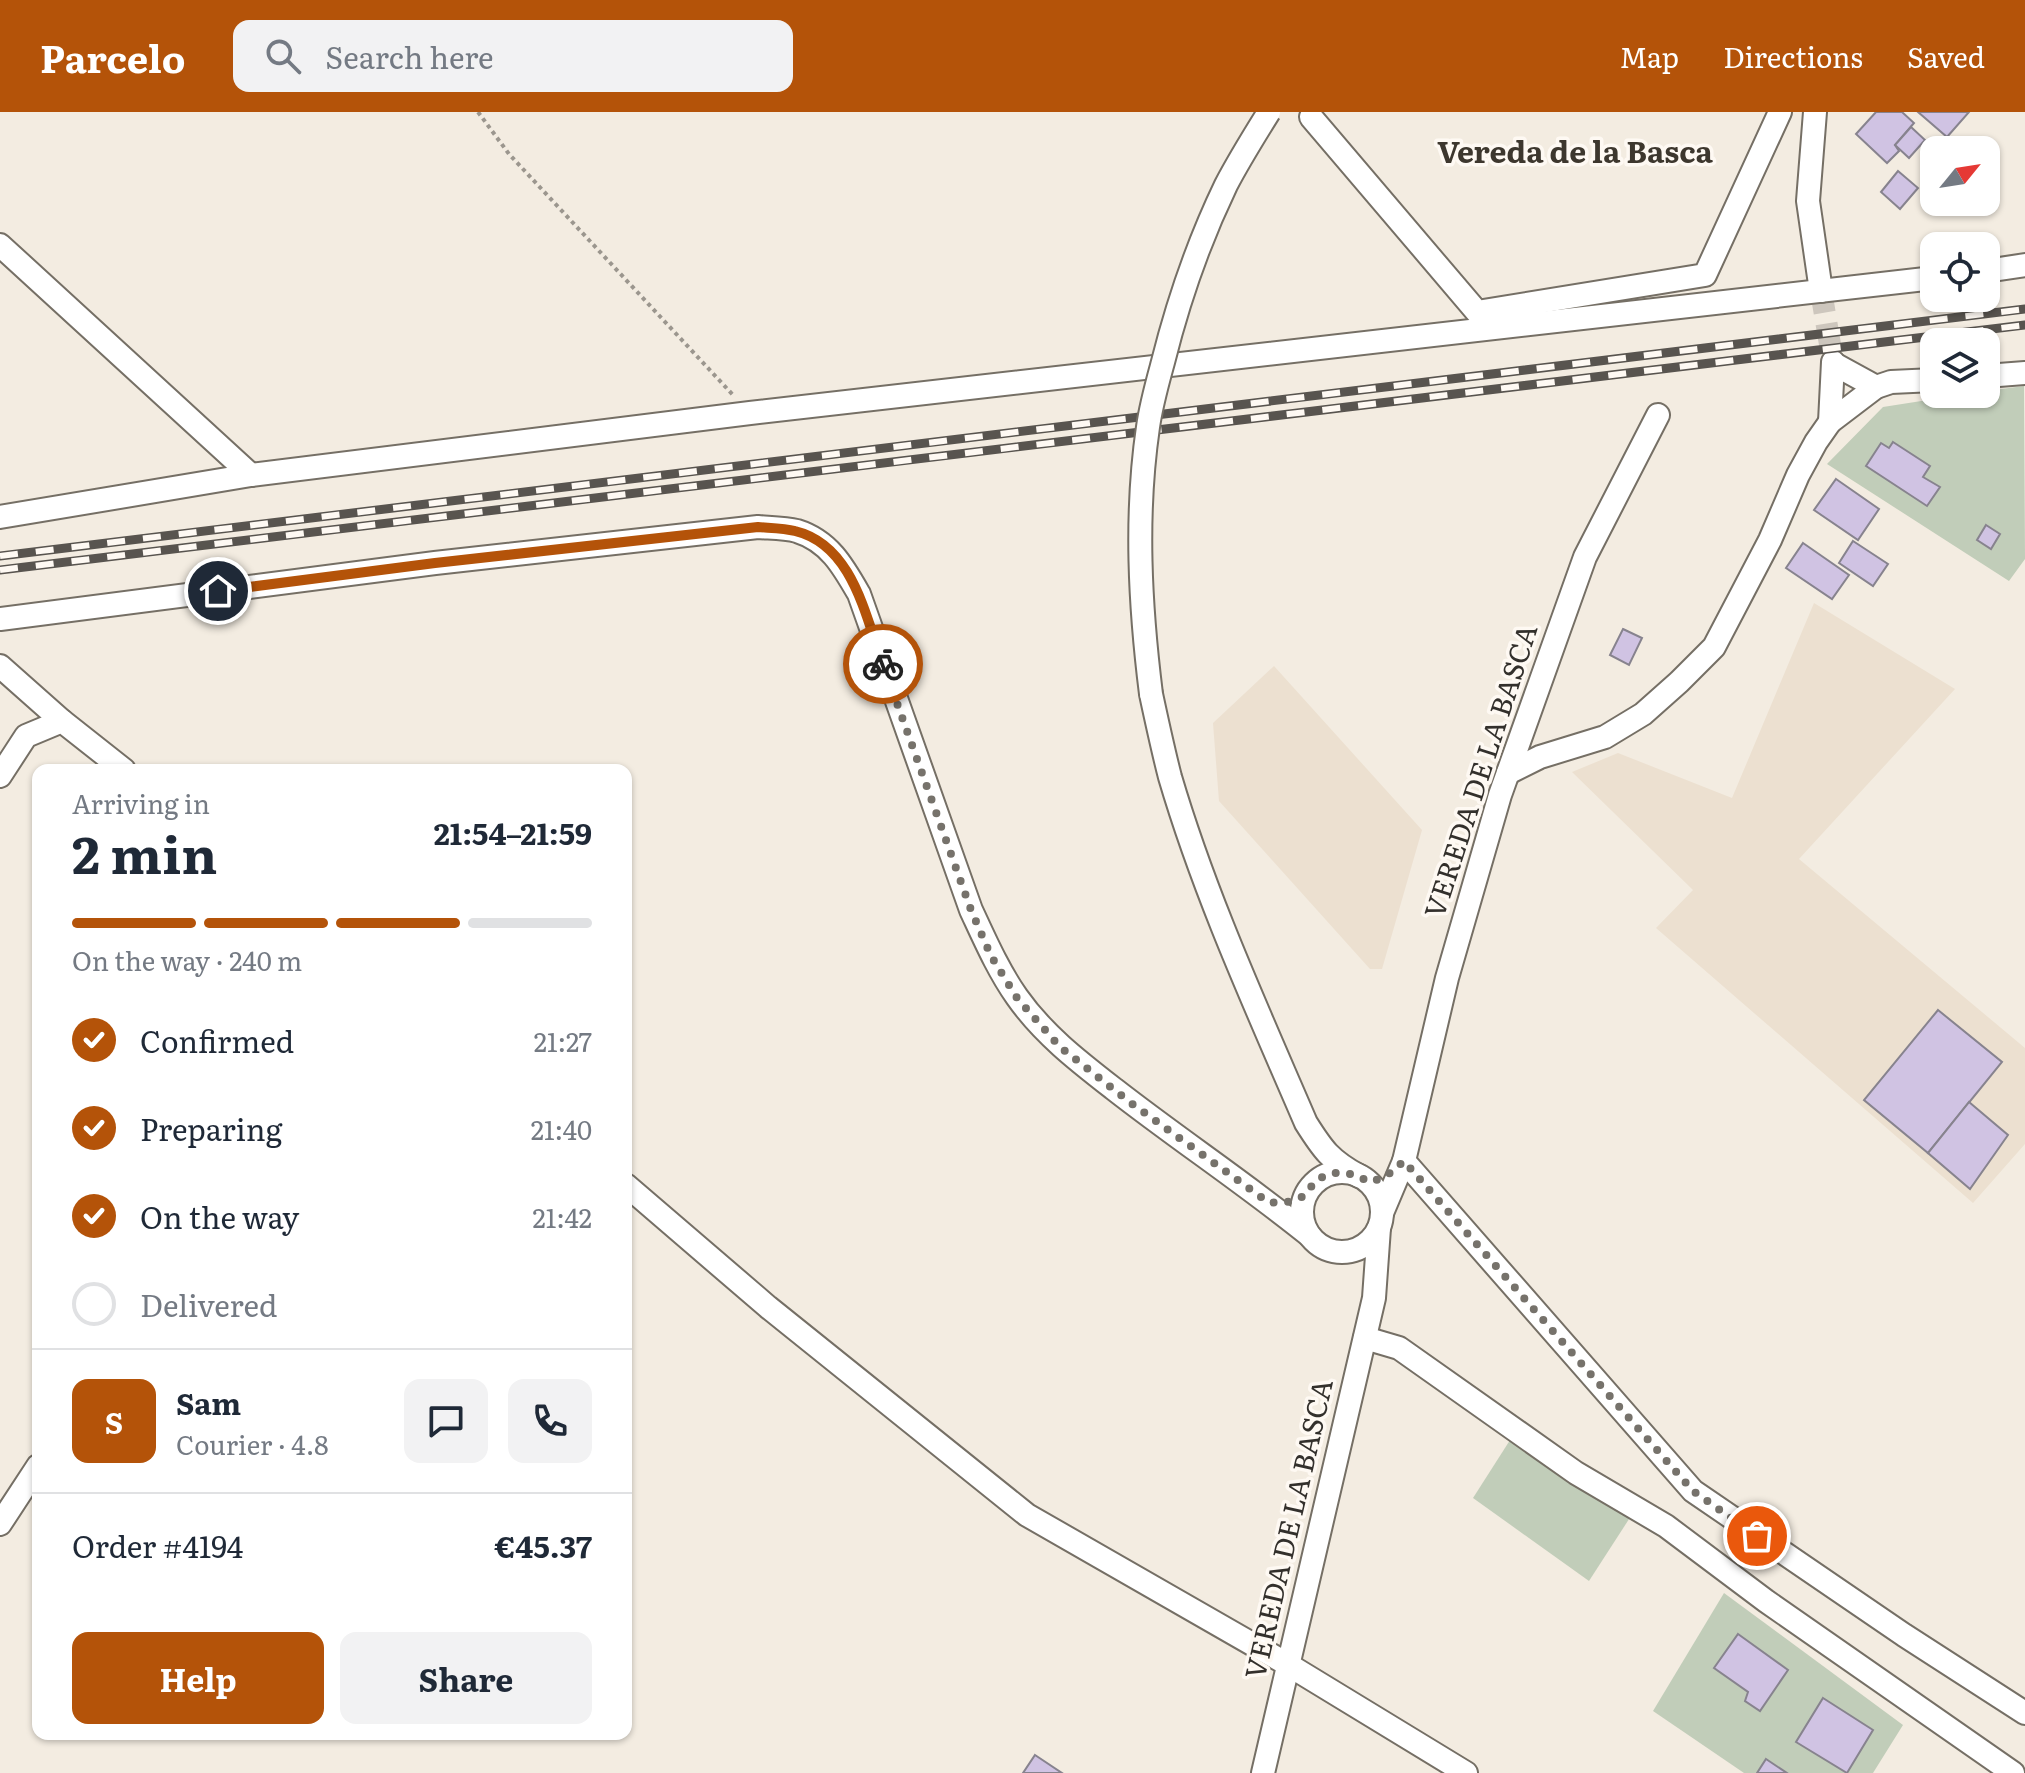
<!DOCTYPE html>
<meta charset="utf-8">
<style>
body{margin:0;font-family:Literata,serif;background:#f2f2f3;color:#1f2937;height:100vh;display:flex;flex-direction:column;font-size:30px;white-space:nowrap}
*{box-sizing:border-box;margin:0}
p{font-size:26px;color:#747a83}
.icon{flex:none;width:44px;height:44px;fill:none;stroke:currentColor;stroke-width:2;stroke-linecap:round;stroke-linejoin:round}
.map{position:relative;flex:1;overflow:hidden}
.side{position:absolute;left:32px;top:652px;width:600px;height:976px;display:flex;flex-direction:column;background:#fff;border-radius:16px;box-shadow:0 2px 6px #0004}
.side>*{flex:none}
.needle{width:52px;rotate:60deg}
.fabs{position:absolute;left:1920px;top:24px;display:grid;gap:16px}
.fabs a{display:grid;place-items:center;width:80px;height:80px;border-radius:16px;background:#fff;box-shadow:0 2px 6px #0004;font-size:40px}
.pin{position:absolute;display:grid;place-items:center;width:68px;height:68px;color:#fff;margin:-34px;border:4px solid #fff;border-radius:50%;box-shadow:0 2px 8px #0007}
.courier{position:absolute;display:grid;place-items:center;width:80px;height:80px;margin:-40px;border:6px solid #b45309;border-radius:50%;background:#fff;color:#222;box-shadow:0 2px 10px #0007}
.overview em{font-style:normal;font-weight:700}
.overview div{display:flex;flex-direction:column-reverse}
.overview{display:flex;align-items:center;justify-content:space-between;height:136px;padding:0 40px}
h1{font-size:52px;font-weight:700;line-height:60px}
.bar{display:grid;grid-template-columns:repeat(4,1fr);gap:12px 8px;align-content:center;height:96px;padding:0 40px}
.bar i{height:10px;border-radius:6px;background:#e0e1e3}
.bar .active{background:#b45309}
.bar p{grid-column:span 4}
.line{display:flex;align-items:center;gap:20px;padding:0 40px;border-top:2px solid #e0e1e3}
.line div{flex:1}
.round{display:grid;place-items:center;flex:none;width:84px;height:84px;border-radius:16px;background:#f2f2f3}
ol{padding:0 40px;list-style:none}
li{display:flex;align-items:center;gap:24px;height:88px}
li p{margin-inline-start:auto}
li .icon{padding:8px;border-radius:50%;background:#b45309;color:#fff;stroke-width:4}
li:last-child{color:#747a83}
li i{width:44px;height:44px;border:4px solid #e0e1e3;border-radius:50%}
.primary-button{display:flex;gap:16px;margin-top:auto;padding:16px 40px}
.primary-button a{flex:1;height:92px;border-radius:16px;background:#b45309;color:#fff;font-size:32px;font-weight:700;line-height:92px;text-align:center}
.primary-button a+a{background:#f2f2f3;color:#1f2937}
header{display:flex;align-items:center;gap:48px;box-sizing:border-box;height:112px;padding:0 40px;background:#b45309;color:#fff}
header strong{font-size:38px}
nav{display:flex;gap:44px;margin-inline-start:auto;font-size:28px}
.search{width:560px;height:72px;background:#f2f2f3;display:flex;align-items:center;gap:20px;box-sizing:border-box;padding:0 28px;border-radius:16px;color:#747a83;font-size:30px}
.map>svg:first-child{display:block}
.built{fill:#ece0d0}
.green{fill:#c1cdb9}
.building{fill:#d0c3e3;stroke:#87838e;stroke-width:2}
.lines{fill:none;stroke-linecap:round;stroke-linejoin:round}
.minor-tunnel{stroke:#cdc6bd;stroke-width:22;stroke-dasharray:22 11;stroke-linecap:butt}
.minor-casing{stroke:#756f65;stroke-width:26}
.path{stroke:#9b968e;stroke-width:4;stroke-dasharray:4 4;stroke-linecap:butt}
.minor{stroke:#fff;stroke-width:22}
.rail-casing{stroke:#58544f;stroke-width:9}
.rail{stroke:#fef9f3;stroke-width:6;stroke-dasharray:18;stroke-linecap:butt}
.minor-bridge-casing{stroke:#756f65;stroke-width:26;stroke-linecap:butt}
.minor-bridge{stroke:#fff;stroke-width:22}
.done{stroke:#76726b;stroke-width:8;stroke-dasharray:0 14.4}
.route{stroke:#b45309;stroke-width:10}
.labels{text-anchor:middle;stroke-width:7;stroke-linejoin:round;paint-order:stroke}
.street-label{font-size:28px;fill:#33302c;stroke:#fef9f3}
.neighbourhood-label{font-size:30px;font-weight:bold;fill:#3d372e;stroke:#fef9f3}
</style>
<header>
<strong>Parcelo</strong>
<div class="search"><svg class="icon" aria-label="search" viewBox="0 0 24 24"><circle cx="10" cy="10" r="6"/><path d="M15 15l6 6"/></svg>Search here</div>
<nav><a>Map</a><a>Directions</a><a>Saved</a></nav>
</header>
<div class="map">
<svg width="2025" height="1661" viewBox="0 0 2025 1661">
<rect width="100%" height="100%" fill="#f3ece1"/>
<g class="built">
<polygon points="1814,491 1955,577 1799,747 2025,936 2025,1032 1973,1091 1656,816 1693,778 1572,660 1618,641 1732,686"/>
<polygon points="1274,554 1422,718 1382,857 1370,857 1219,689 1213,611"/>
</g>
<g class="green">
<polygon points="2024,274 2025,447 2009,469 1827,352 1883,295 1966,282 1986,282 1986,279"/>
<polygon points="1512,1325 1631,1404 1589,1469 1473,1386"/>
<polygon points="1724,1481 1903,1613 1873,1661 1744,1661 1653,1599"/>
</g>
<g class="building">
<polygon points="1876,0 1902,0 1914,11 1895,33 1899,39 1887,51 1856,22"/>
<polygon points="1918,0 1969,0 1947,25"/>
<polygon points="1911,15 1925,28 1909,46 1895,33"/>
<polygon points="1898,59 1918,76 1900,97 1881,80"/>
<polygon points="1893,330 1930,354 1923,365 1940,375 1927,394 1866,354 1881,331 1889,336"/>
<polygon points="1836,367 1879,397 1858,428 1814,398"/>
<polygon points="1986,413 2000,422 1991,437 1977,428"/>
<polygon points="1853,429 1888,452 1873,474 1839,451"/>
<polygon points="1803,431 1849,463 1832,487 1786,456"/>
<polygon points="1623,517 1642,526 1629,553 1610,543"/>
<polygon points="1938,898 2002,950 1928,1041 1864,988"/>
<polygon points="1969,990 2008,1023 1970,1077 1928,1041"/>
<polygon points="1738,1522 1788,1558 1760,1599 1745,1589 1748,1580 1714,1556"/>
<polygon points="1823,1586 1873,1618 1847,1661 1796,1630"/>
<polygon points="1035,1643 1062,1661 1023,1661"/>
<polygon points="1766,1647 1787,1661 1757,1661"/>
</g>
<g class="lines">
<polyline class="minor-tunnel" points="1821,179 1833,250"/>
<defs>
<g id="minor">
<polyline points="1815,0 1808,89 1821,179"/>
<polyline points="1311,5 1477,200 1705,163 1780,0"/>
<polyline points="0,133 251,363"/>
<polyline points="1986,159 2025,153"/>
<polyline points="1834,252 1876,275"/>
<polyline points="1986,264 2025,261"/>
<polyline points="1830,310 1833,250"/>
<polyline points="0,405 251,363 750,301 1934,166"/>
<path d="M 0,507 L 435,451 L 758,415 C 771,416 785,416 797,419 C 829,429 843,454 859,482 L 971,798 C 985,828 998,858 1017,885 C 1043,922 1078,949 1114,977 C 1178,1027 1246,1072 1309,1123"/>
<polyline points="0,554 62,609"/>
<path d="M 1151,582 C 1157,610 1163,638 1170,665 C 1205,784 1257,897 1306,1011 C 1323,1038 1330,1048 1359,1064"/>
<polyline points="1508,661 1540,645 1605,625 1643,602 1679,570 1714,535 1770,428 1798,363 1816,330 1830,310 1876,275 1891,270 1934,268"/>
<polyline points="0,664 26,624 62,609 124,658"/>
<polyline points="1404,1049 1693,1379 1904,1523 2025,1601"/>
<circle cx="1342" cy="1100" r="40"/>
<polyline points="626,1073 768,1195 1027,1403 1287,1552 1466,1661"/>
<polyline points="1382,1101 1404,1049 1447,866 1500,683 1585,445 1658,303"/>
<polyline points="1365,1226 1399,1236 1576,1361 1666,1414 1766,1489 2013,1661"/>
<polyline points="0,1412 38,1354"/>
<polyline points="1263,1661 1374,1186 1379,1116"/>
</g>
</defs>
<use href="#minor" class="minor-casing"/>
<polyline class="path" points="478,0 509,42 733,283"/>
<use href="#minor" class="minor"/>
<defs>
<g id="rail">
<polyline points="0,444 2025,197"/>
<polyline points="0,458 2025,213"/>
</g>
</defs>
<use href="#rail" class="rail-casing"/>
<use href="#rail" class="rail"/>
<defs>
<path id="minor-bridge" d="M 1151,582 C 1140,494 1135,404 1148,315 C 1151,293 1157,272 1163,250 C 1178,190 1199,129 1226,73 C 1239,48 1254,24 1269,0"/>
</defs>
<use href="#minor-bridge" class="minor-bridge-casing"/>
<use href="#minor-bridge" class="minor-bridge"/>
</g>
<g class="lines">
<path class="done" d="M 883,552 L 971,798 L 991,844 L 1017,886 L 1060,935 L 1131,991 L 1268,1090 C 1280,1092 1296,1090 1306,1082 C 1309,1079 1311,1074 1314,1071 C 1330,1056 1351,1059 1369,1070 L 1380,1067 L 1390,1061 L 1404,1049 L 1693,1379 L 1757,1424"/>
<path class="route" d="M 218,479 L 435,451 L 758,415 C 770,416 784,416 795,419 C 853,433 865,504 883,552"/>
</g>
<g class="labels">
<g class="street-label">
<text transform="translate(1481 659) rotate(-72)" y="10">VEREDA DE LA BASCA</text>
<text transform="translate(1289 1417) rotate(-77)" y="10">VEREDA DE LA BASCA</text>
</g>
<g class="neighbourhood-label">
<text x="1575" y="51">Vereda de la Basca</text>
</g>
</g>
</svg>
<div class="fabs">
<a><svg class="needle" viewBox="-14 -14 28 28"><path d="M0-13l5 13h-10z" fill="#e53935"/><path d="M0 13l5-13h-10z" fill="#747a83"/></svg></a>
<a><svg class="icon" aria-label="locate" viewBox="0 0 24 24"><circle cx="12" cy="12" r="6"/><path d="M12 2v4M12 18v4M2 12h4M18 12h4"/></svg></a>
<a><svg class="icon" aria-label="layers" viewBox="0 0 24 24"><path d="M12 4l9 5-9 5-9-5zM3 14l9 5 9-5"/></svg></a>
</div>
<div class="pin" style="left:1757px;top:1424px;background:#ea580c"><svg class="icon" aria-label="bag" viewBox="0 0 24 24"><path d="M5 8h14l-1 12H6zM9 8a3 3 0 0 1 6 0"/></svg></div>
<div class="pin" style="left:218px;top:479px;background:#1f2937"><svg class="icon" aria-label="home" viewBox="0 0 24 24"><path d="M3 11l9-7 9 7M6 9v11h12V9"/></svg></div>
<div class="courier" style="left:883px;top:552px"><svg class="icon" aria-label="bike" viewBox="0 0 24 24"><circle cx="6" cy="16" r="4"/><circle cx="18" cy="16" r="4"/><path d="M6 16l4-8h5l3 8M10 8l3 8H6M13 5h3"/></svg></div>
<section class="side">
<div class="overview"><div><h1>2 min</h1><p>Arriving in</p></div><em>21:54–21:59</em></div>
<div class="bar"><i class="active"></i><i class="active"></i><i class="active"></i><i></i><p>On the way · 240 m</p></div>
<ol>
<li><svg class="icon" aria-label="check" viewBox="0 0 24 24"><path d="M5 12l5 5 9-10"/></svg>Confirmed<p>21:27</p></li>
<li><svg class="icon" aria-label="check" viewBox="0 0 24 24"><path d="M5 12l5 5 9-10"/></svg>Preparing<p>21:40</p></li>
<li><svg class="icon" aria-label="check" viewBox="0 0 24 24"><path d="M5 12l5 5 9-10"/></svg>On the way<p>21:42</p></li>
<li><i></i>Delivered</li>
</ol>
<div class="line" style="height:144px"><b class="round" style="background:#b45309;color:#fff">S</b><div><b>Sam</b><p>Courier · 4.8</p></div><a class="round"><svg class="icon" aria-label="chat" viewBox="0 0 24 24"><path d="M4 5h16v11H9l-5 4z"/></svg></a><a class="round"><svg class="icon" aria-label="phone" viewBox="0 0 24 24"><path d="M5 4h4l2 5-3 2q2 4 5 5l2-3 5 2v4C11 20 4 13 5 4z"/></svg></a></div>
<div class="line" style="height:104px"><div>Order #4194</div><b>€45.37</b></div>
<div class="primary-button"><a>Help</a><a>Share</a></div>
</section>
</div>
